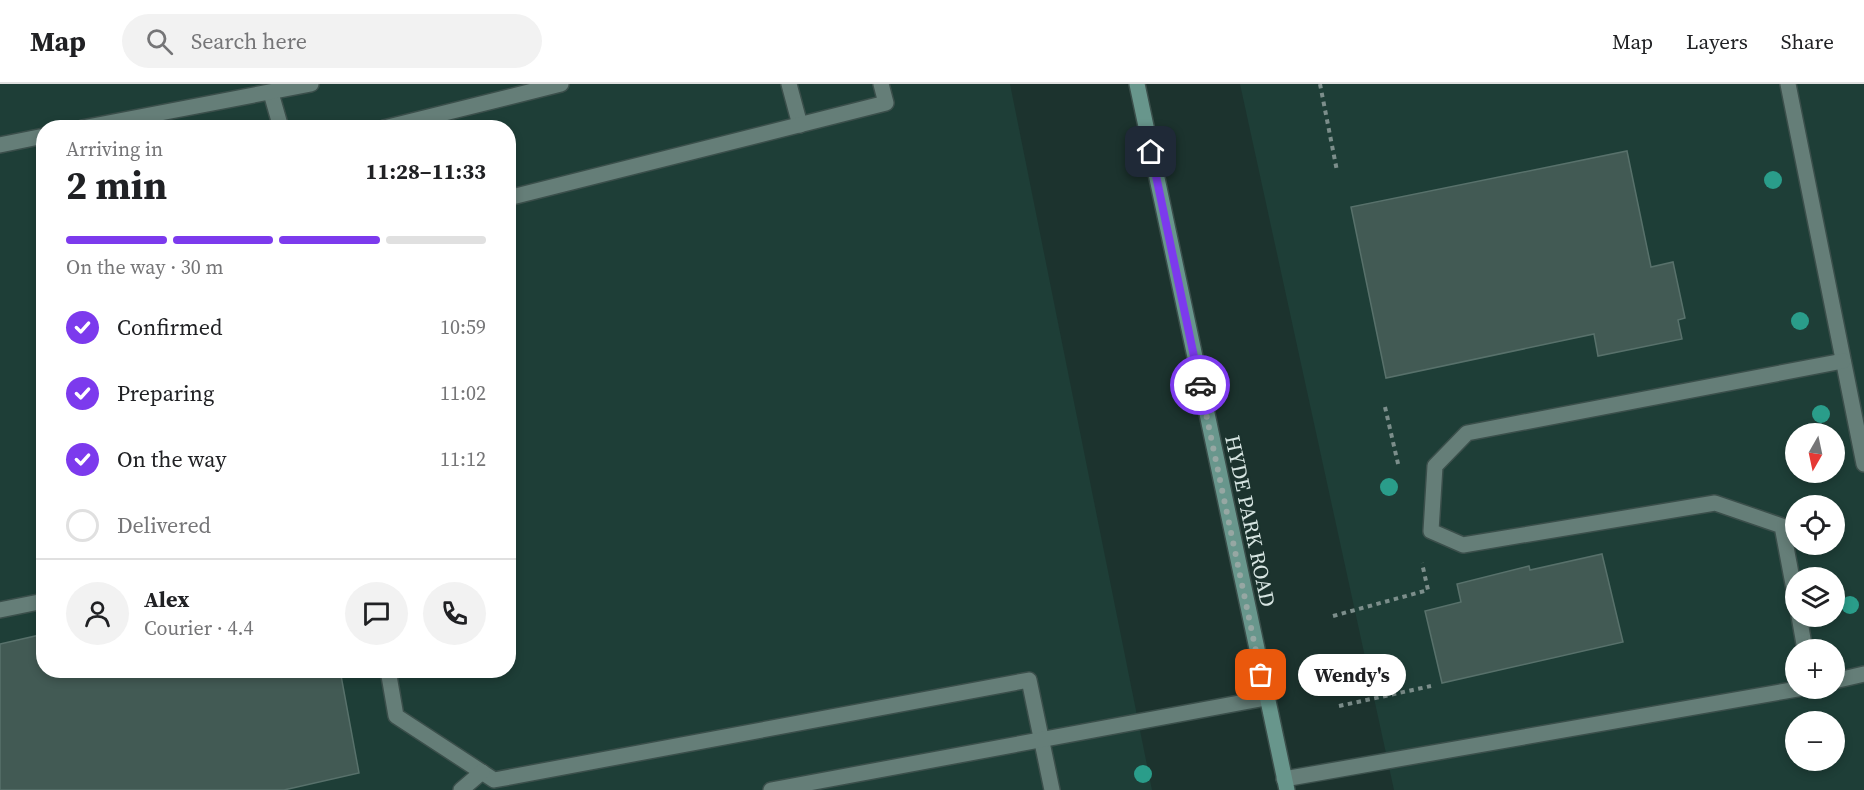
<!DOCTYPE html>
<meta charset="utf-8">
<style>
body{margin:0;font-family:"Source Serif 4",serif;background:#f2f2f2;color:#202124;height:100vh;display:flex;flex-direction:column;font-size:22px;white-space:nowrap}
*{box-sizing:border-box;margin:0}
p{font-size:20px;color:#757577}
.icon{flex:none;width:33px;height:33px;fill:none;stroke:currentColor;stroke-width:2;stroke-linecap:round;stroke-linejoin:round}
.map{position:relative;flex:1;overflow:hidden}
.sheet{position:absolute;left:36px;top:36px;width:480px;height:558px;display:flex;flex-direction:column;background:#fff;border-radius:24px;box-shadow:0 3px 9px #0003}
.sheet>*{flex:none}
.needle{width:39px;rotate:189deg}
.controls{position:absolute;left:1785px;top:339px;display:grid;gap:12px}
.controls a{display:grid;place-items:center;width:60px;height:60px;border-radius:50%;background:#fff;box-shadow:0 3px 9px #0003;font-size:30px}
.pin{position:absolute;display:grid;place-items:center;width:51px;height:51px;color:#fff;margin:-26px;border-radius:12px;box-shadow:0 3px 9px #0006}
.courier{position:absolute;display:grid;place-items:center;width:60px;height:60px;margin:-30px;border:4px solid #7c3aed;border-radius:50%;background:#fff;color:#222;box-shadow:0 2px 8px #0007}
.bubble{position:absolute;height:42px;border-radius:21px;background:#fff;box-shadow:0 3px 9px #0003;font-size:20px;font-weight:700;line-height:42px;text-align:center}
.head em{font-style:normal;font-weight:700}
.head div{display:flex;flex-direction:column-reverse}
.head{display:flex;align-items:center;justify-content:space-between;height:102px;padding:0 30px}
h1{font-size:39px;font-weight:700;line-height:45px}
.bar{display:grid;grid-template-columns:repeat(4,1fr);gap:9px 6px;align-content:center;height:72px;padding:0 30px}
.bar i{height:8px;border-radius:4px;background:#e0e0e0}
.bar .selected{background:#7c3aed}
.bar p{grid-column:span 4}
.line{display:flex;align-items:center;gap:15px;padding:0 30px;border-top:2px solid #e0e0e0}
.line div{flex:1}
.round{display:grid;place-items:center;flex:none;width:63px;height:63px;border-radius:32px;background:#f2f2f2}
ol{padding:0 30px;list-style:none}
li{display:flex;align-items:center;gap:18px;height:66px}
li p{margin-inline-start:auto}
li .icon{padding:6px;border-radius:50%;background:#7c3aed;color:#fff;stroke-width:4}
li:last-child{color:#757577}
li i{width:33px;height:33px;border:3px solid #e0e0e0;border-radius:50%}
header{display:flex;align-items:center;gap:36px;box-sizing:border-box;height:84px;padding:0 30px;background:#fff;border-bottom:2px solid #e0e0e0}
header strong{font-size:28px}
nav{display:flex;gap:33px;margin-inline-start:auto;font-size:21px}
.search{width:420px;height:54px;background:#f2f2f2;display:flex;align-items:center;gap:15px;box-sizing:border-box;padding:0 21px;border-radius:33px;color:#757577;font-size:22px}
.map>svg:first-child{display:block}
.built{fill:#1e3e37;fill-rule:evenodd}
.building{fill:#425a54;stroke:#58716b;stroke-width:1.5}
.lines{fill:none;stroke-linecap:round;stroke-linejoin:round}
.lane-casing{stroke:#3b4f4b;stroke-width:18}
.secondary-casing{stroke:#3b4f4b;stroke-width:18}
.path{stroke:#7c8e8b;stroke-width:4;stroke-dasharray:4.5 4.5;stroke-linecap:butt}
.lane{stroke:#657e78;stroke-width:15}
.secondary{stroke:#68968c;stroke-width:15}
.tree{fill:#2a9d8a}
.done{stroke:#96a7a3;stroke-width:6;stroke-dasharray:0 10.8}
.route{stroke:#7c3aed;stroke-width:8}
.labels{text-anchor:middle;stroke-width:4.5;stroke-linejoin:round;paint-order:stroke}
.street-label{font-size:21px;fill:#d7e5e2;stroke:#1c332e}
</style>
<header>
<strong>Map</strong>
<div class="search"><svg class="icon" aria-label="search" viewBox="0 0 24 24"><circle cx="10" cy="10" r="6"/><path d="M15 15l6 6"/></svg>Search here</div>
<nav><a>Map</a><a>Layers</a><a>Share</a></nav>
</header>
<div class="map">
<svg width="1864" height="706" viewBox="0 0 1864 706">
<rect width="100%" height="100%" fill="#1c332e"/>
<g class="built">
<path d="M 0,0 L 1010,0 L 1152,706 L 0,706 ZM 44,44 L 508,44 L 508,586 L 44,586 Z"/>
<path d="M 1240,0 L 1864,0 L 1864,706 L 1394,706 ZM 1796,350 L 1834,350 L 1834,388 L 1796,388 ZM 1796,422 L 1834,422 L 1834,460 L 1796,460 ZM 1796,494 L 1834,494 L 1834,532 L 1796,532 ZM 1796,566 L 1834,566 L 1834,604 L 1796,604 ZM 1796,638 L 1834,638 L 1834,676 L 1796,676 Z"/>
</g>
<g class="building">
<polygon points="1627,67 1651,183 1673,178 1685,234 1678,236 1682,255 1598,272 1594,250 1386,294 1351,123"/>
<polygon points="1602,470 1623,558 1442,599 1425,527 1461,518 1457,500 1529,482 1530,486"/>
<polygon points="44,550 44,586 340,586 359,689 284,706 0,706 0,560"/>
</g>
<g class="lines">
<defs>
<g id="lane">
<polyline points="789,0 800,41"/>
<polyline points="1788,0 1864,380"/>
<polyline points="271,9 281,44"/>
<polyline points="82,44 311,0"/>
<polyline points="384,44 561,0"/>
<polyline points="0,61 44,52"/>
<polyline points="508,114 886,19 881,0"/>
<polyline points="1796,516 1782,442 1715,419 1463,461 1431,447 1435,382 1467,349 1843,277"/>
<polyline points="0,526 44,517"/>
<polyline points="1799,532 1805,566"/>
<polyline points="388,586 396,632 494,696 1029,596 1052,706"/>
<polyline points="1834,597 1864,590"/>
<polyline points="1284,695 1803,604"/>
<polyline points="461,706 482,688"/>
<polyline points="771,706 1266,614"/>
</g>
<polyline id="secondary" points="1137,0 1287,706"/>
</defs>
<use href="#lane" class="lane-casing"/>
<use href="#secondary" class="secondary-casing"/>
<g class="path">
<polyline points="1320,0 1337,87"/>
<polyline points="1385,323 1399,384"/>
<polyline points="1333,532 1428,506 1422,479"/>
<polyline points="1339,622 1431,602"/>
</g>
<use href="#lane" class="lane"/>
<use href="#secondary" class="secondary"/>
</g>
<g class="tree">
<circle cx="1773" cy="96" r="9"/>
<circle cx="1800" cy="237" r="9"/>
<circle cx="1821" cy="330" r="9"/>
<circle cx="1389" cy="403" r="9"/>
<circle cx="1850" cy="521" r="9"/>
<circle cx="1143" cy="690" r="9"/>
</g>
<g class="lines">
<polyline class="done" points="1200,301 1261,591"/>
<polyline class="route" points="1151,68 1200,301"/>
</g>
<g class="labels">
<g class="street-label">
<text transform="translate(1250 437) rotate(78)" y="7">HYDE PARK ROAD</text>
</g>
</g>
</svg>
<div class="controls">
<a><svg class="needle" viewBox="-14 -14 28 28"><path d="M0-13l5 13h-10z" fill="#e53935"/><path d="M0 13l5-13h-10z" fill="#757577"/></svg></a>
<a><svg class="icon" aria-label="locate" viewBox="0 0 24 24"><circle cx="12" cy="12" r="6"/><path d="M12 2v4M12 18v4M2 12h4M18 12h4"/></svg></a>
<a><svg class="icon" aria-label="layers" viewBox="0 0 24 24"><path d="M12 4l9 5-9 5-9-5zM3 14l9 5 9-5"/></svg></a>
<a>+</a>
<a>−</a>
</div>
<div class="pin" style="left:1261px;top:591px;background:#ea580c"><svg class="icon" aria-label="bag" viewBox="0 0 24 24"><path d="M5 8h14l-1 12H6zM9 8a3 3 0 0 1 6 0"/></svg></div>
<div class="pin" style="left:1151px;top:68px;background:#1f2937"><svg class="icon" aria-label="home" viewBox="0 0 24 24"><path d="M3 11l9-7 9 7M6 9v11h12V9"/></svg></div>
<div class="courier" style="left:1200px;top:301px"><svg class="icon" aria-label="car" viewBox="0 0 24 24"><path d="M5 17H2v-5l4-1 3-4h7l3 4 3 1v5h-3M9 17h6M6 11h13"/><circle cx="7" cy="17" r="2"/><circle cx="17" cy="17" r="2"/></svg></div>
<div class="bubble" style="left:1298px;top:570px;width:108px">Wendy's</div>
<section class="sheet">
<div class="head"><div><h1>2 min</h1><p>Arriving in</p></div><em>11:28–11:33</em></div>
<div class="bar"><i class="selected"></i><i class="selected"></i><i class="selected"></i><i></i><p>On the way · 30 m</p></div>
<ol>
<li><svg class="icon" aria-label="check" viewBox="0 0 24 24"><path d="M5 12l5 5 9-10"/></svg>Confirmed<p>10:59</p></li>
<li><svg class="icon" aria-label="check" viewBox="0 0 24 24"><path d="M5 12l5 5 9-10"/></svg>Preparing<p>11:02</p></li>
<li><svg class="icon" aria-label="check" viewBox="0 0 24 24"><path d="M5 12l5 5 9-10"/></svg>On the way<p>11:12</p></li>
<li><i></i>Delivered</li>
</ol>
<div class="line" style="height:108px"><a class="round"><svg class="icon" aria-label="person" viewBox="0 0 24 24"><circle cx="12" cy="8" r="4"/><path d="M4 21q1-7 8-7t8 7"/></svg></a><div><b>Alex</b><p>Courier · 4.4</p></div><a class="round"><svg class="icon" aria-label="chat" viewBox="0 0 24 24"><path d="M4 5h16v11H9l-5 4z"/></svg></a><a class="round"><svg class="icon" aria-label="phone" viewBox="0 0 24 24"><path d="M5 4h4l2 5-3 2q2 4 5 5l2-3 5 2v4C11 20 4 13 5 4z"/></svg></a></div>
</section>
</div>
